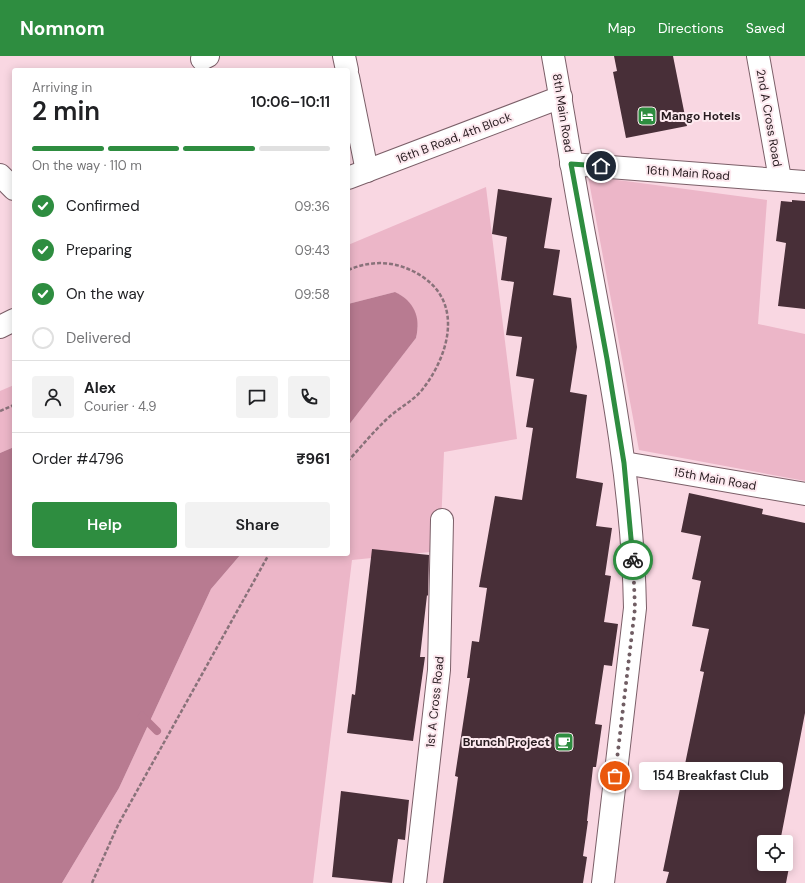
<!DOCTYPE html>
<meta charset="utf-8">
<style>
body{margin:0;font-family:"DM Sans",sans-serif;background:#f2f2f2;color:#202124;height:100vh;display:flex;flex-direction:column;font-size:15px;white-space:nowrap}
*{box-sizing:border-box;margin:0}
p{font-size:13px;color:#757577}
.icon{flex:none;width:22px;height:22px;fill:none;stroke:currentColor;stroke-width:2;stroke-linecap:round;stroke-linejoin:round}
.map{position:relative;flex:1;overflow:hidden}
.details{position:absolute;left:12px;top:12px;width:338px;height:488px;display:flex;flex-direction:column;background:#fff;border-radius:4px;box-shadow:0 2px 10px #0003}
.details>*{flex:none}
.fabs{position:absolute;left:757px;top:779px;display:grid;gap:8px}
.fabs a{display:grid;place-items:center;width:36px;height:36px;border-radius:4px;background:#fff;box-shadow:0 2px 10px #0003;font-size:20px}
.pin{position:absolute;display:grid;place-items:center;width:34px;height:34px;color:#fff;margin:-17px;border:2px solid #fff;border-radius:50%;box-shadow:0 1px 4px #0007}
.courier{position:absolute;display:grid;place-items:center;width:40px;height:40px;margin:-20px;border:3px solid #2e8d40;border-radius:50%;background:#fff;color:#222;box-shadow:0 1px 5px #0007}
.bubble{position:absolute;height:28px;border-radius:4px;background:#fff;box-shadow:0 2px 10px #0003;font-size:13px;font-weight:600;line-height:28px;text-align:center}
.headline em{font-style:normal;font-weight:600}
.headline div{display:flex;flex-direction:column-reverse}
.headline{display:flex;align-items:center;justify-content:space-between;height:68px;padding:0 20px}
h1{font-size:26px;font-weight:600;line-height:30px}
.bar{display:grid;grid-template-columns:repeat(4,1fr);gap:6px 4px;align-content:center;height:48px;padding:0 20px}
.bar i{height:5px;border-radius:3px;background:#e0e0e0}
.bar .selected{background:#2e8d40}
.bar p{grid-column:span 4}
.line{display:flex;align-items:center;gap:10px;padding:0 20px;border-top:1px solid #e0e0e0}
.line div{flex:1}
.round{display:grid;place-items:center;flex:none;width:42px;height:42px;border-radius:4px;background:#f2f2f2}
ol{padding:0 20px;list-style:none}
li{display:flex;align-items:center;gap:12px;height:44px}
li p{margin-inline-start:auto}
li .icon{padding:4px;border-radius:50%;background:#2e8d40;color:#fff;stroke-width:4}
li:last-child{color:#757577}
li i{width:22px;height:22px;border:2px solid #e0e0e0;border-radius:50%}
.cta{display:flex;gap:8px;margin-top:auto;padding:8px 20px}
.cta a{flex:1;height:46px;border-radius:4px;background:#2e8d40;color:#fff;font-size:16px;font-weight:600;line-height:46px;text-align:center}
.cta a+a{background:#f2f2f2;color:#202124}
header{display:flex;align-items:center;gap:24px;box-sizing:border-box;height:56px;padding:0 20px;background:#2e8d40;color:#fff}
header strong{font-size:19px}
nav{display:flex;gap:22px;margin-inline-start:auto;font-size:14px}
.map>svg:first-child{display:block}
.green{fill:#ecb6c8}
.water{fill:#b87b91}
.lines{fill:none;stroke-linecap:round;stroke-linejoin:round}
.stream{stroke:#b87b91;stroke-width:8}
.building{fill:#482f38}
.minor-casing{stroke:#7b5f68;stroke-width:24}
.path{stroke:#89727a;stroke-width:2.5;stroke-dasharray:4 2;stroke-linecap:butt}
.minor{stroke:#fff;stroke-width:22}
.done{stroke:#705d63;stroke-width:4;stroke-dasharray:0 7.2}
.route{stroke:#2e8d40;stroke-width:5}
.labels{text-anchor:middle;stroke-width:4;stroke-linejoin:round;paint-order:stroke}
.street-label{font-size:12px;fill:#271b1f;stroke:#fde9ef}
.poi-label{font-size:12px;font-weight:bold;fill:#271b1f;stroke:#fde9ef;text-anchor:start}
</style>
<header>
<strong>Nomnom</strong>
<nav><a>Map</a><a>Directions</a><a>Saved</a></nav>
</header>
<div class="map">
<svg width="805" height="827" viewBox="0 0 805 827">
<rect width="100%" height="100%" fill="#f9d7e2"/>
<g class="green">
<polygon points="588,120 767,144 758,268 805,278 805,425 639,394"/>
<path d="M 486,131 L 517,383 L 444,396 L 440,495 L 352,504 L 313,827 L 62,827 L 119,732 L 211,533 L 241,498 L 348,498 L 348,370 L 416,282 C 421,262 413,245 395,236 L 348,248 L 348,189 Z"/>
<polygon points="14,329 14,391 0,397 0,335"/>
</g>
<g class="water">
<path d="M 395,236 C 414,245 421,261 416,282 L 348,370 L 348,248 Z"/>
<polygon points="14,391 14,498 241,498 211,533 119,732 62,827 0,827 0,397"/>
</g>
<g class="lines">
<polyline class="stream" points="142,660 157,675"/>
</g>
<g class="building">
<polygon points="614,0 673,0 687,70 626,82 613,16 617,15"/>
<polygon points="498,133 552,142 544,192 560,194 553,239 571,242 577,291 570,336 587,339 576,422 603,427 596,470 612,472 605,519 611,520 604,566 618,568 612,610 604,609 595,668 602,669 596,711 593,711 587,765 588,765 583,800 587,801 583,827 443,827 458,721 455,720 470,622 467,622 472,585 479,586 487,532 479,531 495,440 522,444 533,372 526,371 534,323 516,320 522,281 506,279 514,226 501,224 507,181 492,178"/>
<polygon points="792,144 805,145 805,253 778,250 786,187 776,185 781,145 792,146"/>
<polygon points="689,437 763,453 762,458 805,467 805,657 780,786 764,786 764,808 786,808 786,800 791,801 786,827 666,827 669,816 663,815 704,616 700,615 709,573 692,570 701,525 692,523 701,480 681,476"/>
<polygon points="372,493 429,499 428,540 427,539 420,601 425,601 413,685 347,677 352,638 355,639"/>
<polygon points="341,735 409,744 405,784 398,783 392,827 332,821"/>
</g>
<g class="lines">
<defs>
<g id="minor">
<polyline points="344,0 347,14"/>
<path d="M 553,0 C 565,66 575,133 588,199 C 610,316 633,433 635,552 L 603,827"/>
<polyline points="758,0 780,123"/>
<polyline points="202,3 208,0"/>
<polyline points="348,21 367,115"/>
<polyline points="571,108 805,126"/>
<polyline points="0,119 14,133"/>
<polyline points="348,122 561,41"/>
<polyline points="0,271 14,264"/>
<polyline points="624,407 805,438"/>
<polyline points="415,827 439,614 442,464"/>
</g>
</defs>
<use href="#minor" class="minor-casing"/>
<g class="path">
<path d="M 348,214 C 374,203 399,205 423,221 C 464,249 448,301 422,334 C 412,346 398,352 387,363 C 373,376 361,391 348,405"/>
<polyline points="0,355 14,349"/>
<polyline points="92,827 118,769 269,498"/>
</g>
<use href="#minor" class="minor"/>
</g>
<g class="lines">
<polyline class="done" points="615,720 635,552 633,504"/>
<polyline class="route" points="601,110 571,108 607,303 624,407 633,504"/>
</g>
<defs>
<symbol id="hotel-square" viewBox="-11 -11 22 22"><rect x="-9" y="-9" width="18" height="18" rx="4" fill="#2e8d40" stroke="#fde9ef"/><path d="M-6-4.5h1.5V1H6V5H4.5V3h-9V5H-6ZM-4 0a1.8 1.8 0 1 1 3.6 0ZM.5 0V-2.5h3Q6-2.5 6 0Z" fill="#fff"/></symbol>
<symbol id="cafe-square" viewBox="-11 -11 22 22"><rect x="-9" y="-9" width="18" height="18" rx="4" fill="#2e8d40" stroke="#fde9ef"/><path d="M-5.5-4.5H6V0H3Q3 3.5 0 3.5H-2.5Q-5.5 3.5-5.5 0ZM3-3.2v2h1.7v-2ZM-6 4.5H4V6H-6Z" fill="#fff"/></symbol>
</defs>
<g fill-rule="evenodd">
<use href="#hotel-square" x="636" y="49" width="22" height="22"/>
<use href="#cafe-square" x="553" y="675" width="22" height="22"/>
</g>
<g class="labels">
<g class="street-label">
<text transform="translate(563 57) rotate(81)" y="4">8th Main Road</text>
<text transform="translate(769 62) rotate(80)" y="4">2nd A Cross Road</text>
<text transform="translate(454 82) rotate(-21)" y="4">16th B Road, 4th Block</text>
<text transform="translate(688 117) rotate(4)" y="4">16th Main Road</text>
<text transform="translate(715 423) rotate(10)" y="4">15th Main Road</text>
<text transform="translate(435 646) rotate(-84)" y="4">1st A Cross Road</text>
</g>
<g class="poi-label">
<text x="661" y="64">Mango Hotels</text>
<text x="550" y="690" text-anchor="end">Brunch Project</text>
</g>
</g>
</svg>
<div class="fabs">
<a><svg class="icon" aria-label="locate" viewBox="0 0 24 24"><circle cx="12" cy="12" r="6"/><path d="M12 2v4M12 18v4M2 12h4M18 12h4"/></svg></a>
</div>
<div class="pin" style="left:615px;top:720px;background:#ea580c"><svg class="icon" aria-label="bag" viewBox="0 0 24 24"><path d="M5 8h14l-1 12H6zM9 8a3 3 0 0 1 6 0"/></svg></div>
<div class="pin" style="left:601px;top:110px;background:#1f2937"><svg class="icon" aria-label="home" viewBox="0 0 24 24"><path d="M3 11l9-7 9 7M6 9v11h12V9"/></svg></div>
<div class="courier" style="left:633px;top:504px"><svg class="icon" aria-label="bike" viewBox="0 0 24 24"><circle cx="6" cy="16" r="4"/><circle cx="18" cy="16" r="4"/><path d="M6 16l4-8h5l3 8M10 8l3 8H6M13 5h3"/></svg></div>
<div class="bubble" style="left:639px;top:706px;width:144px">154 Breakfast Club</div>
<section class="details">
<div class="headline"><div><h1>2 min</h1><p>Arriving in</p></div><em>10:06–10:11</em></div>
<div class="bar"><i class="selected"></i><i class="selected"></i><i class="selected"></i><i></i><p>On the way · 110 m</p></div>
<ol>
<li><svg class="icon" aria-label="check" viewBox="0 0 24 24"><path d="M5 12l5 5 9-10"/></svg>Confirmed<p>09:36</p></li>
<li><svg class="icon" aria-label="check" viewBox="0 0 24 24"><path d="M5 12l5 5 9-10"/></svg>Preparing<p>09:43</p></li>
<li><svg class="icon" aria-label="check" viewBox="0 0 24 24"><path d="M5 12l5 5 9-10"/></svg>On the way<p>09:58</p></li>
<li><i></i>Delivered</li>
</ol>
<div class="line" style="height:72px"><a class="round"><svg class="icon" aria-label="person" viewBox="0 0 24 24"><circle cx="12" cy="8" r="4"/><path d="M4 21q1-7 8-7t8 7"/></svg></a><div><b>Alex</b><p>Courier · 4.9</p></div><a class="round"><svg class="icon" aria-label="chat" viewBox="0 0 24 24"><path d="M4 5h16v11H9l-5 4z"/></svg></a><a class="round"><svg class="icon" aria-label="phone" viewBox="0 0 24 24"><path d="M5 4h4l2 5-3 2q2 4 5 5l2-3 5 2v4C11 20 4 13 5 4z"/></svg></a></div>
<div class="line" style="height:52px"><div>Order #4796</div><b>₹961</b></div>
<div class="cta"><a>Help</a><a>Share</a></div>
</section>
</div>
